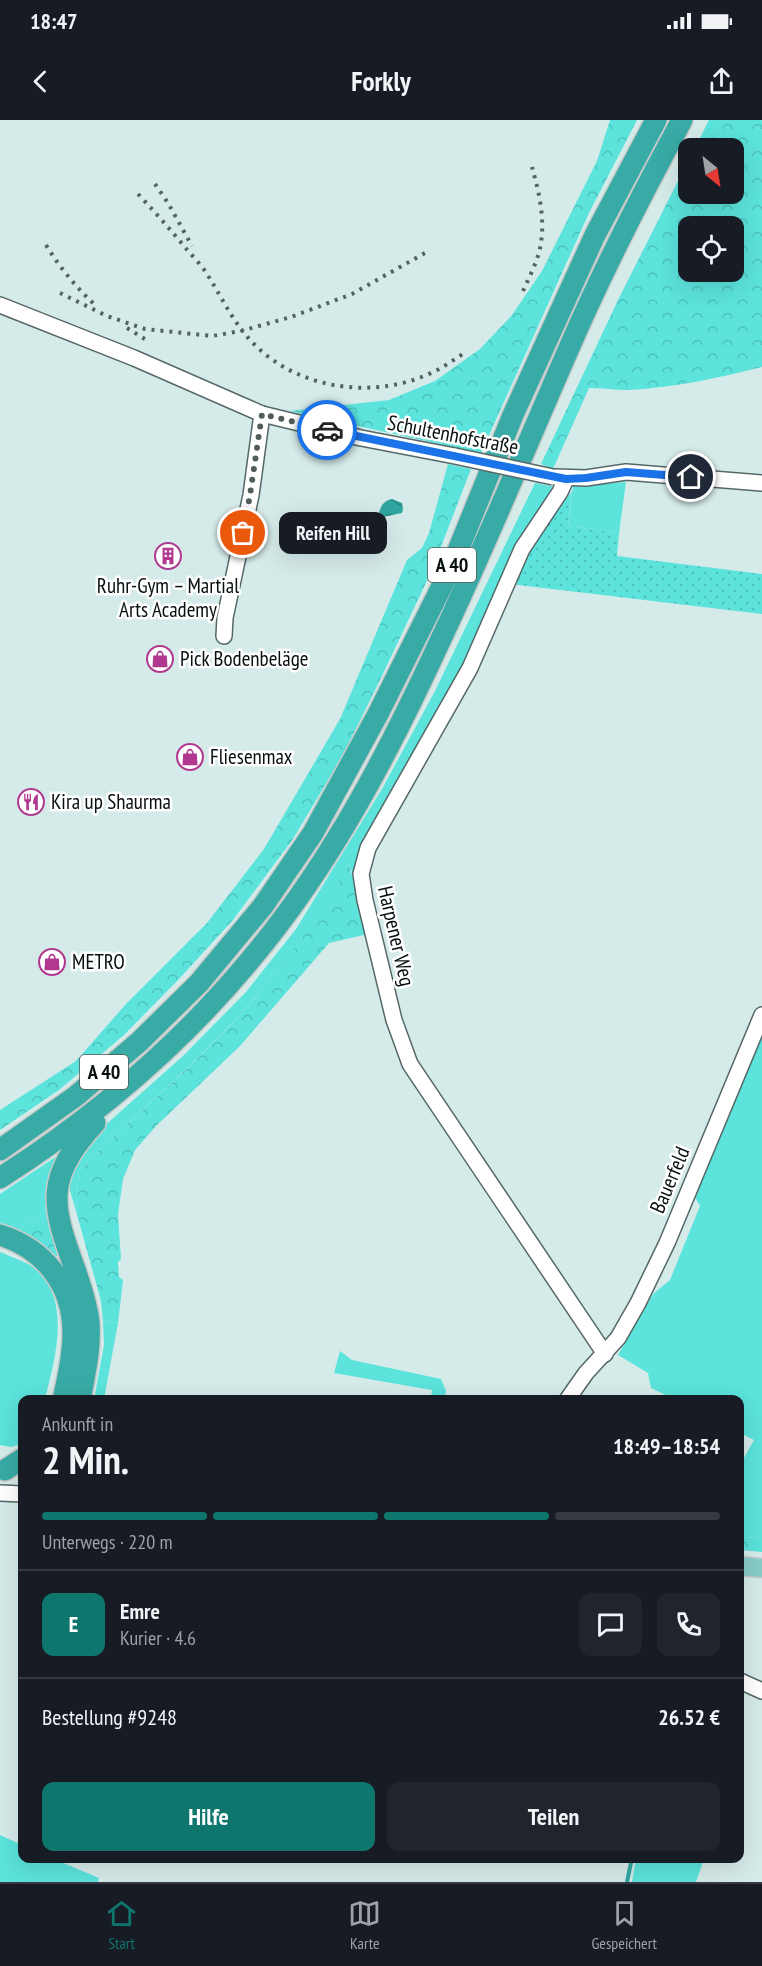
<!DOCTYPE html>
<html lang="de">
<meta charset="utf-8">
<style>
body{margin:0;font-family:"PT Sans Narrow",sans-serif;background:#20242c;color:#f1f3f6;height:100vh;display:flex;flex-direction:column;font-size:22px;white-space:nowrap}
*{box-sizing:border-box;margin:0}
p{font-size:20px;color:#9ea1a6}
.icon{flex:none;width:33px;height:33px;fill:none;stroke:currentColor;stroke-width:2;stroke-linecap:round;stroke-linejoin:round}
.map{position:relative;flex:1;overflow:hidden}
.sheet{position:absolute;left:18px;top:1275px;width:726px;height:468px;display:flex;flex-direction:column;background:#171b24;border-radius:12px;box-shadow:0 6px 24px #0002}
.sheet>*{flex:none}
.needle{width:39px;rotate:150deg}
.buttons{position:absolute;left:678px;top:18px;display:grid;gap:12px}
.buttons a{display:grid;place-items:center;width:66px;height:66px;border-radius:12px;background:#171b24;box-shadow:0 6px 24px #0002;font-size:30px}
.pin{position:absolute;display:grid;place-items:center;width:51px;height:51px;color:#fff;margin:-26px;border:3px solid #fff;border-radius:50%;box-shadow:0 2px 6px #0007}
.courier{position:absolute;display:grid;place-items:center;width:60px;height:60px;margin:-30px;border:4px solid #1a73e8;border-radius:50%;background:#fff;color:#222;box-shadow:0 2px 8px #0007}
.bubble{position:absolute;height:42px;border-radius:12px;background:#171b24;box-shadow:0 6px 24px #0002;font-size:20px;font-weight:800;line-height:42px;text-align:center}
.headline em{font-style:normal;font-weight:800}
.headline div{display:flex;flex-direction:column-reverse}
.headline{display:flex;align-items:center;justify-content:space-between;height:102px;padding:0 24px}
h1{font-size:39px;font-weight:800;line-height:45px}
.bar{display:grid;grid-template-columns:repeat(4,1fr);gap:9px 6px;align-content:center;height:72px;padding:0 24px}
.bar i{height:8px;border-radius:4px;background:#363941}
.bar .selected{background:#0f766e}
.bar p{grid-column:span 4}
.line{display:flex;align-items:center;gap:15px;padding:0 24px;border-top:2px solid #363941}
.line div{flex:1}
.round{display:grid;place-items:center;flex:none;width:63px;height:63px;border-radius:12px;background:#20242c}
.button{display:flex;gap:12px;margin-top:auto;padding:12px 24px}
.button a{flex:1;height:69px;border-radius:12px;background:#0f766e;color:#fff;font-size:24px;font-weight:800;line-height:69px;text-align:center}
.button a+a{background:#20242c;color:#f1f3f6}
.status{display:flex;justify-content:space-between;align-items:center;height:42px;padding:0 30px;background:#171b24;direction:ltr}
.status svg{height:16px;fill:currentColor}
header{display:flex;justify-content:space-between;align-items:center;height:78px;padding:0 24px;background:#171b24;font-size:27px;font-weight:800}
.dock{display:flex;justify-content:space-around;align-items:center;height:84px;border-top:2px solid #363941;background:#171b24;font-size:16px;color:#9ea1a6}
.dock a{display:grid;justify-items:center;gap:3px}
.dock .selected{color:#0f766e}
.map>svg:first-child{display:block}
.green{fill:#5be3dc}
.forest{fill:url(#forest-crowns);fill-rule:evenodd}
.garden{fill:url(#garden-dots)}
.water{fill:url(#water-waves)}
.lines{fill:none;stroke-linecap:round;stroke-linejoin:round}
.stream{stroke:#30a6a1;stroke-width:4}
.minor-casing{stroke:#556867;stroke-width:18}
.major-casing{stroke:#c9caca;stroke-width:21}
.highway-casing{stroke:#c9caca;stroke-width:24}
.minor{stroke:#fff;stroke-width:15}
.major{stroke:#88cdca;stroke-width:18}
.highway{stroke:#39aba6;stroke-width:21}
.rail{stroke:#556261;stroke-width:4;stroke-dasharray:3 6;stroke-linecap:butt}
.minor-bridge-casing{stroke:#556867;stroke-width:18;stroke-linecap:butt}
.minor-bridge{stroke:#fff;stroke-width:15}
.done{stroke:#505d5c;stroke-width:6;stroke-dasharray:0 10.8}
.route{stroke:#1a73e8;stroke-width:8}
.labels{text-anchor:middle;stroke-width:5;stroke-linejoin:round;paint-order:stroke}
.shield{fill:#fff;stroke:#525857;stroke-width:1.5}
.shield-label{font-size:20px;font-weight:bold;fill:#08100f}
.street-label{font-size:21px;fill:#08100f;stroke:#fff}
.poi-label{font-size:21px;fill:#08100f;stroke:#fff;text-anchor:start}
</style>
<div class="status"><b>18:47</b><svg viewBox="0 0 49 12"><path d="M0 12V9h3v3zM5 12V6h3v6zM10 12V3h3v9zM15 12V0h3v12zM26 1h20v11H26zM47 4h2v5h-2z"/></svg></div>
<header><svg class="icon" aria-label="back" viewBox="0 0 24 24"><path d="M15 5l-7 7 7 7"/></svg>Forkly<svg class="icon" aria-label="share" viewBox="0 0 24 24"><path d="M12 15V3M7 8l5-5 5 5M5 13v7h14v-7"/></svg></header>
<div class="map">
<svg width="762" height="1762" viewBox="0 0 762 1762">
<defs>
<pattern id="forest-crowns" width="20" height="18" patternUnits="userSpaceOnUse" patternTransform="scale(1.5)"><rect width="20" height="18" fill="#5be3dc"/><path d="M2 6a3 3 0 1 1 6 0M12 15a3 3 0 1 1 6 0" fill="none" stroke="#4ec2bc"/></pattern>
<pattern id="garden-dots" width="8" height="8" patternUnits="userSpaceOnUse" patternTransform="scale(1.5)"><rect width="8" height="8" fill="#5be3dc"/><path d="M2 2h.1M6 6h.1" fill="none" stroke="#4ec2bc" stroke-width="1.8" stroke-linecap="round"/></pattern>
<pattern id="water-waves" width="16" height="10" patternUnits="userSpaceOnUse" patternTransform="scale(1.5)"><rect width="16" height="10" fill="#30a6a1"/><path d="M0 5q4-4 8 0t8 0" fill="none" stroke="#278682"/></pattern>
</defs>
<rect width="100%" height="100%" fill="#d5ebea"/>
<g class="green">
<polygon points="626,362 619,413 568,406 573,366"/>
<path d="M 535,363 L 555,367 L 465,547 L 365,725 L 353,755 L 349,744 C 326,784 302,822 273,857 C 215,927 144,987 79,1050 L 76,1091 L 69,1067 L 77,1040 L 102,1008 L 183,936 L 246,872 L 296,809 L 382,669 L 435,571 Z"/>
<polygon points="762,912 762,1418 740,1417 740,1345 754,1320 740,1313 740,1280 674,1279 651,1268 648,1253 618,1235 653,1174 670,1160 700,1086 694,1076"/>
<polygon points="60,1034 50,1088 17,1110 0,1106 0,1074"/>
<path d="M 0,1132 C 9,1136 21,1140 30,1145 C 74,1175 55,1238 45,1279 L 22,1280 L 22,1324 L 11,1327 L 0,1325 Z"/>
<polygon points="103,1201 118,1203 104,1279 94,1280 104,1225"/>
<polygon points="340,1231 352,1240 441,1259 446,1271 445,1279 431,1279 432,1270 334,1253"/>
<polygon points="0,1715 22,1725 22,1738 54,1739 99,1758 98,1762 0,1762"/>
<polygon points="636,1739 636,1738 704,1739 696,1762 632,1762"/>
</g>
<g class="forest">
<polygon points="610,0 637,0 589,93 481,333 290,291 389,280 435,261 480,229 512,195 542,151 597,41"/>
<path d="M 709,0 L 762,0 L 762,247 C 718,258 673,268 627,270 C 615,270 602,268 589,268 L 553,349 L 541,344 L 618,180 L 688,41 L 688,74 L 734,74 L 734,28 L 695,28 ZM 688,106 L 734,106 L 734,152 L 688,152 Z"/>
<polygon points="448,344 471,349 432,450 381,558 343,635 293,719 233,800 179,859 124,915 59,970 0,1010 0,990 76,941 126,884 207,803 264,729 340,599 407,440 422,428 429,413"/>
<path d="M 349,744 L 368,814 L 329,823 L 240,926 L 156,1006 L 135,1030 L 123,1059 L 118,1094 L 121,1139 L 118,1142 L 119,1157 L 123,1160 L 118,1203 L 103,1201 L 101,1181 L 76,1091 L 79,1050 C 144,987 216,927 273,857 C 302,821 326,783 349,744 Z"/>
<polygon points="50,1088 60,1134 55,1137 35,1120 17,1110"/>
<polygon points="740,1417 762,1418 762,1432 740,1430"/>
</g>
<polygon class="garden" points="572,371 568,406 619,413 617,436 762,454 762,494 510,464 530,425"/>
<path class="water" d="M 392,379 L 402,383 L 403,389 L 402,393 L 383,397 L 379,393 C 381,385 384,381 392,379 Z"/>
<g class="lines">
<polyline class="stream" points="627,1762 632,1738"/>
<defs>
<g id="minor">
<polyline points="0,185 134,238 262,294 361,318 455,336"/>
<polyline points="556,357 586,358 626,352 762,363"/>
<polyline points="566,359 560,372 522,429 470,548 368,728 361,754 365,780 394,900 410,944 605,1234"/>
<polyline points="224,516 225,498 251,375 262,294"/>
<polyline points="567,1280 586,1253 618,1218 638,1183 667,1123 762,895"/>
<polyline points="0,1373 22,1374"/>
<polyline points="740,1561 762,1571"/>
</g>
<polyline id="major" points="740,1446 762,1448"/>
<g id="highway">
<polyline points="0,1030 76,976 139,922 199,863 263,786 313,713 378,594 450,450 513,295 595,115 656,0"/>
<path d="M 0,1058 C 94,998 180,925 251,839 C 331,744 389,632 441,519 C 488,420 529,319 573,219 C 606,144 643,72 682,0"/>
<path d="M 0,1115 C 44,1129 72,1164 73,1211 C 73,1234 68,1257 63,1280"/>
<path d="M 80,1280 C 85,1254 91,1228 89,1202 C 87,1184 81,1167 75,1149 C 51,1084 45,1058 95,1003"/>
<polyline points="5,1350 22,1339"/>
</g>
</defs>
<use href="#minor" class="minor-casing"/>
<use href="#major" class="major-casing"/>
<use href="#highway" class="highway-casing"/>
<use href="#minor" class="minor"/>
<use href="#major" class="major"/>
<use href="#highway" class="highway"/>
<g class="rail">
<polyline points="155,64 168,83 192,126"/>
<path d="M 138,74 C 154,91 169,108 184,126 C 191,135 201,144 207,154 C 223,179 234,205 256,226 C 302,271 378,280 435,251 C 446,246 456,238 466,232"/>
<path d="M 46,125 C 60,148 76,167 95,185"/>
<path d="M 523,171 C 528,160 534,148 538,136 C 547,106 540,76 532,47"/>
<polyline points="60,173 107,196 145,209 212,216 241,211 291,197 352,174 425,133"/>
<polyline points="127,208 148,221"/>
</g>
<defs>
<polyline id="minor-bridge" points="455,336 553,357"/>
</defs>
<use href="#minor-bridge" class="minor-bridge-casing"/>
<use href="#minor-bridge" class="minor-bridge"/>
</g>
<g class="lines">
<polyline class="done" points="243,413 250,375 262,294 327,310"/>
<polyline class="route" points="327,310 566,359 586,358 626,352 691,357"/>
</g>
<defs>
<symbol id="building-ring" viewBox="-11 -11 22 22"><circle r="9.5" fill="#fff" stroke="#b0398f" stroke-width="1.5"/><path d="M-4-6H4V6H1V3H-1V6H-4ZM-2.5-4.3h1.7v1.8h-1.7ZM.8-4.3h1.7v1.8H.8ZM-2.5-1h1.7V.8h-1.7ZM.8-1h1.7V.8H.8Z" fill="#b0398f"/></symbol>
<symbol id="shop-ring" viewBox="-11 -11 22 22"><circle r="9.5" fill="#fff" stroke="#b0398f" stroke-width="1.5"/><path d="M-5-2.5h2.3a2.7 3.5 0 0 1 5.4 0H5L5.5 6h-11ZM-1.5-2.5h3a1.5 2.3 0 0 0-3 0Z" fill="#b0398f"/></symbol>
<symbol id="restaurant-ring" viewBox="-11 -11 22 22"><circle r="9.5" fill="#fff" stroke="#b0398f" stroke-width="1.5"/><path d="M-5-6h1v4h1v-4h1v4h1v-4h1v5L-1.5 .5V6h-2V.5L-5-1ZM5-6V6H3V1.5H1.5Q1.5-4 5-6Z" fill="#b0398f"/></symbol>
</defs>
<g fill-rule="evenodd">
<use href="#building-ring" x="153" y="421" width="30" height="30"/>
<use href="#shop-ring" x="145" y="524" width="30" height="30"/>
<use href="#shop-ring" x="175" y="622" width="30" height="30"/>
<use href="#restaurant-ring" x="16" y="667" width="30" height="30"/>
<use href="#shop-ring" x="37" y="827" width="30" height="30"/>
</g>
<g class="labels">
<g class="shield">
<rect x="428" y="428" width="48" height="34" rx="4.5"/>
<rect x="80" y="935" width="48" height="34" rx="4.5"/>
</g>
<g class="shield-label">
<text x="452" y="452">A 40</text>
<text x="104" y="959">A 40</text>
</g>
<g class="street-label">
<text transform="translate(453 315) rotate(11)" y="7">Schultenhofstraße</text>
<text transform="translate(396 816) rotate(77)" y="7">Harpener Weg</text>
<text transform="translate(670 1060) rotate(-67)" y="7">Bauerfeld</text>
</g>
<g class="poi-label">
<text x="168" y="473" text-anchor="middle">Ruhr-Gym – Martial<tspan x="168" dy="24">Arts Academy</tspan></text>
<text x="180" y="546">Pick Bodenbeläge</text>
<text x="210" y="644">Fliesenmax</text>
<text x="51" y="689">Kira up Shaurma</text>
<text x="72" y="849">METRO</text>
</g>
</g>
</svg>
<div class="buttons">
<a><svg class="needle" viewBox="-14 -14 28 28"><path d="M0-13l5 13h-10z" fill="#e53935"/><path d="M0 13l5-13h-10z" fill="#9ea1a6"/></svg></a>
<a><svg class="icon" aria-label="locate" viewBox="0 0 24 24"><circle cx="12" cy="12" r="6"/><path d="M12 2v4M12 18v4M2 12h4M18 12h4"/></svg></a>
</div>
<div class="pin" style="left:243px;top:413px;background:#ea580c"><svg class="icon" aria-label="bag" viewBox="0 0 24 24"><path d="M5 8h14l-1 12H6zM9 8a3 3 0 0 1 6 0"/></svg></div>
<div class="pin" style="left:691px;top:357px;background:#1f2937"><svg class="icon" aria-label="home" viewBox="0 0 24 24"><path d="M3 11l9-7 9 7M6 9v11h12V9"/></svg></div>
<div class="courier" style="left:327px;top:310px"><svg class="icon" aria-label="car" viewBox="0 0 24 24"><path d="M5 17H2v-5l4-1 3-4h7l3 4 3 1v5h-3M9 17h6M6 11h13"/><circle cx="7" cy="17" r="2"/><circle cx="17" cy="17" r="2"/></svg></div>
<div class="bubble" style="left:279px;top:392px;width:108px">Reifen Hill</div>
<section class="sheet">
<div class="headline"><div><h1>2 Min.</h1><p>Ankunft in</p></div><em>18:49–18:54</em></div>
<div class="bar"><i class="selected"></i><i class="selected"></i><i class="selected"></i><i></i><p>Unterwegs · 220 m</p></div>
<div class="line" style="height:108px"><b class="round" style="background:#0f766e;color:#fff">E</b><div><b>Emre</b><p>Kurier · 4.6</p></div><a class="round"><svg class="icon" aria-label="chat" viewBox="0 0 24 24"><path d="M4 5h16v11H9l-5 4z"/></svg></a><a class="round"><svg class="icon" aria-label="phone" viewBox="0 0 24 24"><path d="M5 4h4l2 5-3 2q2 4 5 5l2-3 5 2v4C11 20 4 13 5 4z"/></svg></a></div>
<div class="line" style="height:78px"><div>Bestellung #9248</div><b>26.52 €</b></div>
<div class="button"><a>Hilfe</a><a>Teilen</a></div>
</section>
</div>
<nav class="dock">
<a class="selected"><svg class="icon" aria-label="home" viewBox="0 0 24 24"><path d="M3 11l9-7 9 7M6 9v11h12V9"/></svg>Start</a>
<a><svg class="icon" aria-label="map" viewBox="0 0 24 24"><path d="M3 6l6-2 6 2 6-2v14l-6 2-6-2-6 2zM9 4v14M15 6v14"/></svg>Karte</a>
<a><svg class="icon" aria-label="saved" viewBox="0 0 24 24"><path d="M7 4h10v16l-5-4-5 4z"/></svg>Gespeichert</a>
</nav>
